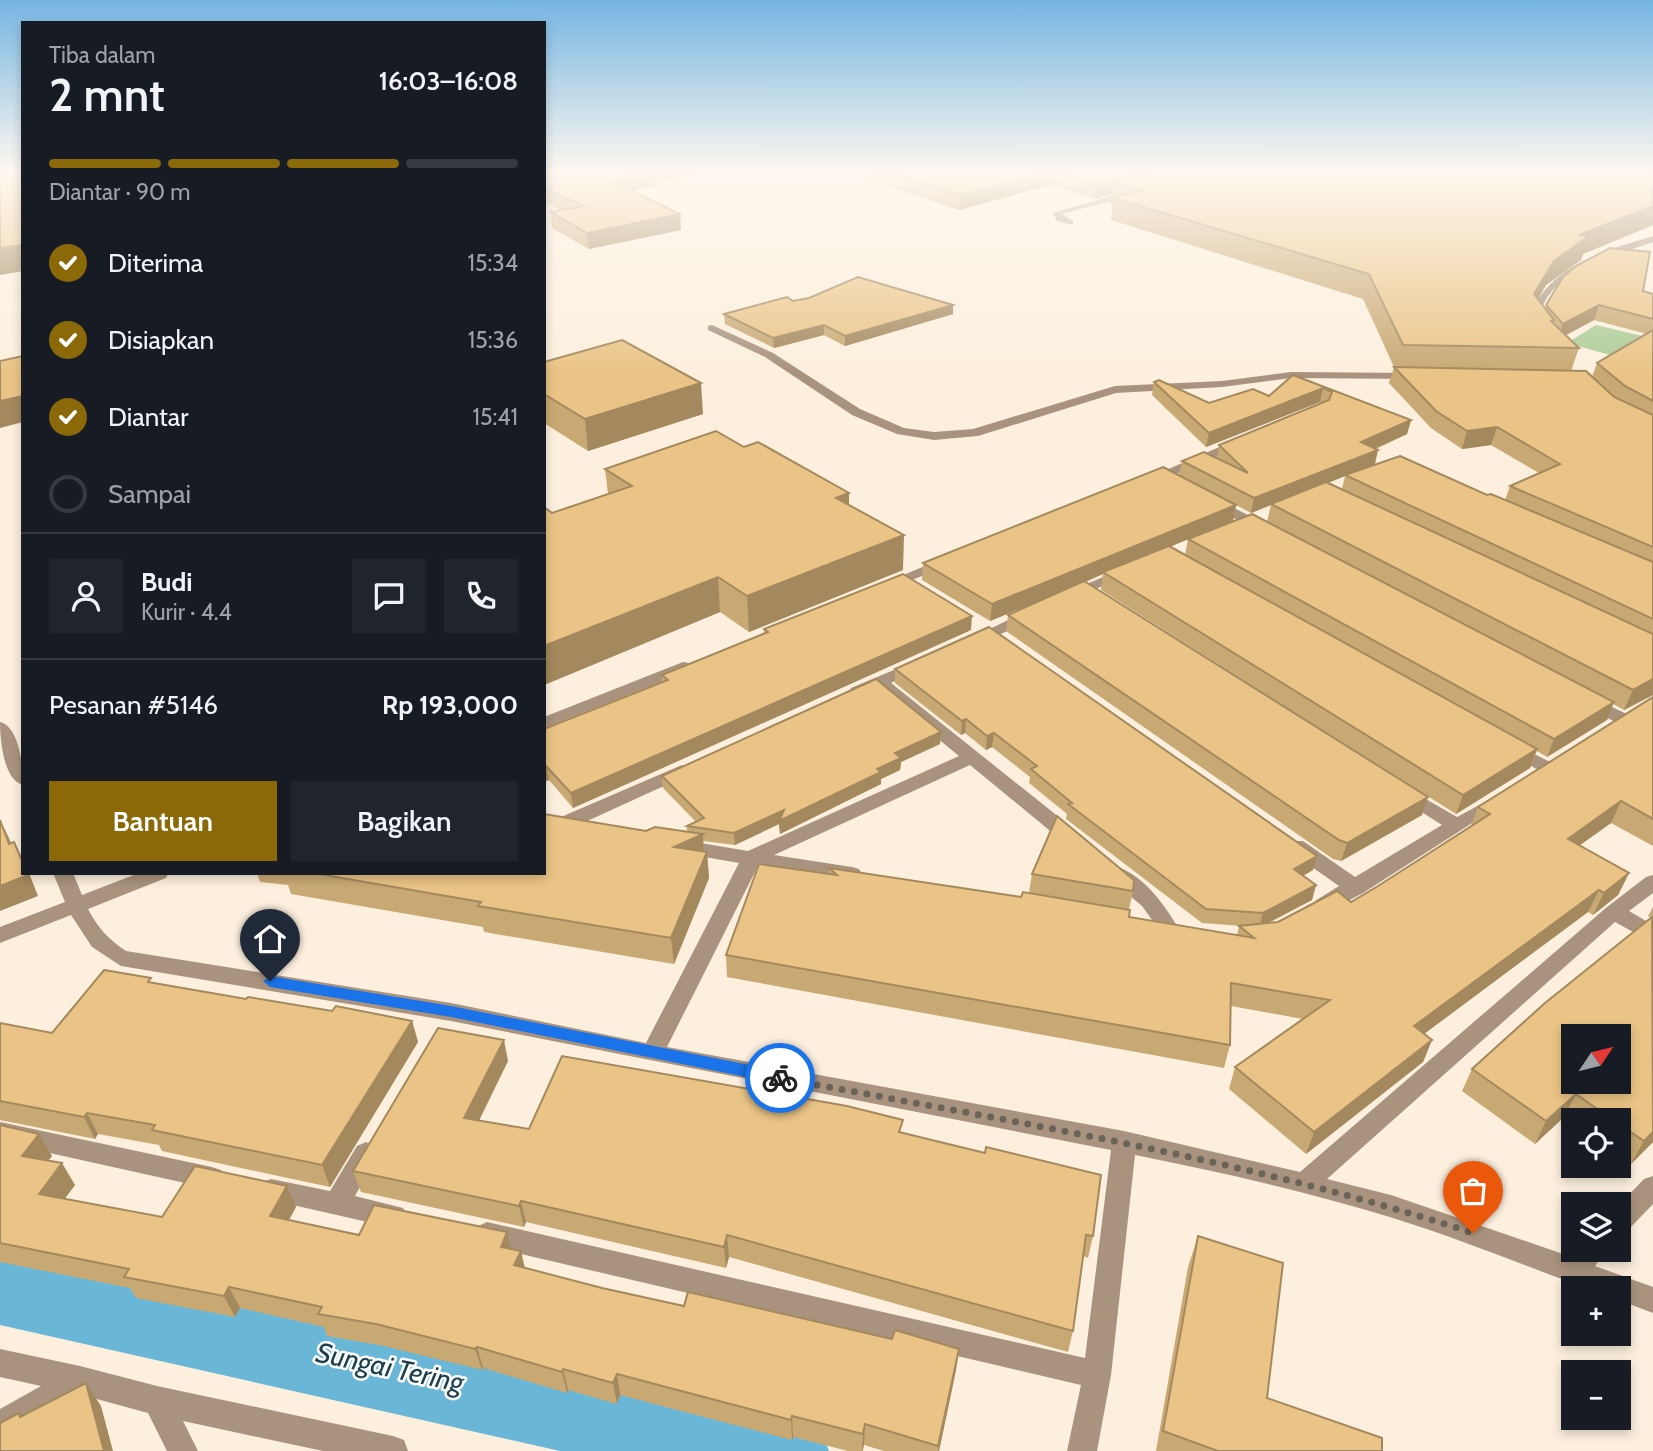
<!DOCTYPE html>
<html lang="id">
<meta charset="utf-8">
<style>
body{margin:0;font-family:Cabin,sans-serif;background:#20242c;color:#f1f3f6;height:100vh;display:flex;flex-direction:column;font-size:26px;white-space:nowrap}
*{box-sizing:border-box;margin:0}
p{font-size:23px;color:#9ea1a6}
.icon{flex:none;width:38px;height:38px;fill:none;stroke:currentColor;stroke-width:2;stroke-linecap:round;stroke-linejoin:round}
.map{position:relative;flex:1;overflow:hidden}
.details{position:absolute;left:21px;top:21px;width:525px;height:854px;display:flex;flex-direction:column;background:#171b24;border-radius:0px;box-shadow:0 4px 10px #0003}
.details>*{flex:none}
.needle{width:46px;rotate:55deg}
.buttons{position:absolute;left:1561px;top:1024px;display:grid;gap:14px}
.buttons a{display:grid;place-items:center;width:70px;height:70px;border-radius:0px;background:#171b24;box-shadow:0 4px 10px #0003;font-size:35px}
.pin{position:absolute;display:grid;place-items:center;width:60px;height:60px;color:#fff;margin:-72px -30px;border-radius:50% 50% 50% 0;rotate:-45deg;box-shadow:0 0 7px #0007}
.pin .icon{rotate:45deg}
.courier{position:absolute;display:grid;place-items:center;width:70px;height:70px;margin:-35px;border:5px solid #1a73e8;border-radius:50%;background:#fff;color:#222;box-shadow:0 2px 9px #0007}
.headline em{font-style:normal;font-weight:600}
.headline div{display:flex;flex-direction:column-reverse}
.headline{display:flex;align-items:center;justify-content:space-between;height:119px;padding:0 28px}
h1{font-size:46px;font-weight:600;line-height:52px}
.bar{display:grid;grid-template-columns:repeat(4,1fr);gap:10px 7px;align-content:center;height:84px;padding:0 28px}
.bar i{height:9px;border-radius:5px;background:#363941}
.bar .active{background:#8b6808}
.bar p{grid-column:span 4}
.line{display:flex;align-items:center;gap:18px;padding:0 28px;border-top:2px solid #363941}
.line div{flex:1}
.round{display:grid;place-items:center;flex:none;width:74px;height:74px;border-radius:0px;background:#20242c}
ol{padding:0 28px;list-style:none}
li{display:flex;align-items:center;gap:21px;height:77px}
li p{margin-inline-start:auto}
li .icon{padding:7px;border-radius:50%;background:#8b6808;color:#fff;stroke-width:4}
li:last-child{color:#9ea1a6}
li i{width:38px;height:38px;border:4px solid #363941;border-radius:50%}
.cta{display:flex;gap:14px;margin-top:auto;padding:14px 28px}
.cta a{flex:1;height:80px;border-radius:0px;background:#8b6808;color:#fff;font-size:28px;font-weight:600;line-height:80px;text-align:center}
.cta a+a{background:#20242c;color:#f1f3f6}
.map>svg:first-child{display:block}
.green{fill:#accc97}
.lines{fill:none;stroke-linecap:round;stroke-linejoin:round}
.river{fill:#69b6d7;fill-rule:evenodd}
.street{fill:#a9937e;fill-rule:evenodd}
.wall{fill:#c9a973;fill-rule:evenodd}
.shaded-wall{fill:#a4895e}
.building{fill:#eac486;stroke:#a4895e;stroke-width:2;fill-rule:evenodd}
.route{fill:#1a73e8}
.done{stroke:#6a6358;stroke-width:7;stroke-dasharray:0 12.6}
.labels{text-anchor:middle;stroke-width:5;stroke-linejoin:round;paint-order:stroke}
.near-water-label{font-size:28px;font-style:italic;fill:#1c404e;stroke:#fefefe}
</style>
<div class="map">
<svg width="1653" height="1451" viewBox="0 0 1653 1451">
<rect width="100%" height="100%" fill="#fcefdd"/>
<polygon class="green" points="1596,325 1642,336 1614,356 1567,343"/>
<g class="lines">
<polygon class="river" points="0,1243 780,1402 815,1416 829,1451 560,1451 0,1325"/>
<g class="street">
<polygon points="1134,189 1137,194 1062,214 1073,221 1073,225 1057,221 1053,213"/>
<path d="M 1653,236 L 1653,242 C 1618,255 1563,266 1544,303 C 1541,309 1540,317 1537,323 L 1528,321 C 1545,267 1603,251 1653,236 Z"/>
<polygon points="712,325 773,353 860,409 904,428 934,432 973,429 1115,386 1222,381 1291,372 1416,373 1422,376 1416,379 1291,378 1222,387 1116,393 978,436 934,440 897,434 852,415 765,357 708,330 708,326"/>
<polygon points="1238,439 1242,440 1242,446 1155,483 1150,484 1143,480"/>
<polygon points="1214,498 1268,525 1270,528 1268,531 1258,531 1209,505 1207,502"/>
<polygon points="942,559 949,563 947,566 892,588 882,588 879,585"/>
<polygon points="1122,569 1129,573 1127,576 1076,597 1071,599 1063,594"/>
<polygon points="1027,611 1035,616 1033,619 979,644 967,644 965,641"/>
<path d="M 915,661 L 921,663 L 923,666 L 921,669 L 891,683 L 1080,834 L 1083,839 L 1080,844 L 1066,844 L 970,765 L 774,855 L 852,867 L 859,869 L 862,874 L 859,879 L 852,881 L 758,866 L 667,1047 L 1124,1131 L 1300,1172 L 1607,907 L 1646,877 L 1653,875 L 1653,893 L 1629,911 L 1653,925 L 1653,943 L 1615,922 L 1327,1179 L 1391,1195 L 1569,1256 L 1575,1250 L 1606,1250 L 1595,1266 L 1653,1287 L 1653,1313 L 1619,1300 L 1619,1288 L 1587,1288 L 1572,1283 C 1513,1261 1454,1237 1393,1218 C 1309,1192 1221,1172 1135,1155 L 1111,1375 L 1097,1451 L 1067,1451 L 1081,1385 L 487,1246 L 478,1242 L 474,1234 L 478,1226 L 487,1222 L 1085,1358 L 1111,1150 L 451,1021 L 121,966 L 92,947 L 71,915 L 0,943 L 0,927 L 65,902 L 53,873 L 73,873 L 82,895 L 139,873 L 169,873 L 166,878 L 88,909 C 97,927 109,940 126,951 L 451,1003 L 646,1043 L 739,863 L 676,852 L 673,847 L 676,842 L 683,840 L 748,851 L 959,756 L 877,689 L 857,697 L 849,692 L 851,688 Z"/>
<polygon points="683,662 689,663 691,667 689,671 544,728 544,717"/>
<polygon points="1591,697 1631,716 1634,720 1625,725 1619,724 1585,706 1582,702 1585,698"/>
<path d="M 0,722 C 20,727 23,768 23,785 C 3,780 0,738 0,722 Z"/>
<polygon points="1513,743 1556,765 1559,769 1556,773 1544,773 1507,753 1504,749 1507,745"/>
<polygon points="682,765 691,771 688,775 561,833 547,833 544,828 547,823"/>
<polygon points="1405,787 1457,817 1496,796 1505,802 1363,893 1329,911 1315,911 1312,906 1315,901 1339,886 1289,851 1286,846 1289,841 1303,841 1355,877 1442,825 1398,797 1396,793"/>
<path d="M 1117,867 C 1142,874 1165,905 1177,926 L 1174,931 L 1167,934 L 1160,931 L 1142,906 L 1110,879 L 1107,874 L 1110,869 Z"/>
<polygon points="0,1122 212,1167 221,1170 225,1178 221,1186 212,1189 0,1142"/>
<polygon points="366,1142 375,1146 378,1153 355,1196 403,1208 407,1216 403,1224 394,1228 262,1198 258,1190 262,1182 271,1179 330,1191 357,1146"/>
<polygon points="1653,1176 1653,1204 1628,1230 1619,1234 1619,1205 1644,1179"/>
<polygon points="0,1349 80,1366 157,1386 393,1436 404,1440 408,1451 323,1451 183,1421 198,1451 167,1451 148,1413 82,1395 0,1440 0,1409 41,1386 0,1377"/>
</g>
</g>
<g class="wall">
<polygon points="544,171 719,171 654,182 655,186 632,191 680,214 681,230 589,249 552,228 551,212 561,210 544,202"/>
<path d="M 866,171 L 1653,171 L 1653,225 L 1583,254 L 1581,260 L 1546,285 L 1538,299 L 1545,309 L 1546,305 L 1643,291 L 1653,294 L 1653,695 L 1624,710 L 1613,704 L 1607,720 L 1547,757 L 1537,751 L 1530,768 L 1456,814 L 1101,590 L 1103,574 L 1086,582 L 1422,815 L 1341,861 L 1333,859 L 1006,631 L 1008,615 L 1037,602 L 990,621 L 922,580 L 923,563 L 1179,475 L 1182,461 L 1217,458 L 1219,445 L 1322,403 L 1320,402 L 1206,447 L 1152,395 L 1154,382 L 1209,403 L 1269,396 L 1293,375 L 1411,420 L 1407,434 L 1376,449 L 1375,464 L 1357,471 L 1487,495 L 1505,500 L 1510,486 L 1539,473 L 1491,445 L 1462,449 L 1431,428 L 1389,383 L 1394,367 L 1363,299 L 1111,220 L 1113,204 L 1110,204 L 1111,194 L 1095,199 L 1050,185 L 959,210 L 866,179 ZM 1594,320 L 1647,334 L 1597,363 L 1592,377 L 1571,371 L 1579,348 L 1565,335 ZM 1345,476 L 1342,489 L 1328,483 ZM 1236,505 L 1251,513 L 1271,505 L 1267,522 L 1195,536 L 1233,521 ZM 1188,539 L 1185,555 L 1170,547 Z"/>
<polygon points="793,301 953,314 845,346 824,335 774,348 725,324 724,314"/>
<polygon points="544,362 703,414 588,451 544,423"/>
<polygon points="605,469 849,505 903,570 749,632 720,612 544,685 544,507 552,513 608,494"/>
<polygon points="764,629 971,630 573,808 549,780 544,782 544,729 662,682 662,675 764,634"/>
<polygon points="895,669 1313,870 1303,876 1316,885 1312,900 1267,924 1278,922 1351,902 1378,886 1471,826 1478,807 1653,697 1653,846 1611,823 1580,845 1629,873 1618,895 1593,915 1588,912 1424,1034 1432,1040 1423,1062 1306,1154 1229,1089 1235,1067 1303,1019 1231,1006 1230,1045 1224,1068 727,977 726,955 829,874 829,868 1021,897 1029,893 1032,874 1133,891 1129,910 1129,917 1237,935 1239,926 1242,926 1202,923 1066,819 1067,814 1029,783 1030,777 992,747 986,750 965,733 961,735 895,683"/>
<polygon points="940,744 901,762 900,770 881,779 881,784 780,834 779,824 735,845 703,841 704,851 707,852 709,878 674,964 484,932 483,927 291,894 288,885 260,882 257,873 544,873 646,831 687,832 687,826 696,822 663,788 662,776"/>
<polygon points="1653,907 1653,1142 1631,1164 1619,1155 1619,1120 1573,1120 1573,1123 1564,1117 1535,1144 1462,1091 1472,1069 1651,918 1648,916"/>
<polygon points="154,983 246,999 412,1021 418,1042 330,1187 162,1151 159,1145 98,1134 95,1139 0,1120 0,1023 52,1033"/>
<polygon points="508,1061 479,1120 529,1129 902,1133 1093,1236 1088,1258 1083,1256 1073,1331 1068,1352 729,1257 726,1268 526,1222 524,1227 361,1192 353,1171"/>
<polygon points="0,1125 52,1156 48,1160 75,1185 64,1199 162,1217 296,1207 289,1220 359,1235 511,1249 525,1268 602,1288 956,1370 939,1451 884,1451 864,1445 863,1451 848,1451 793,1437 792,1440 620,1395 617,1404 568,1390 567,1393 483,1368 482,1370 384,1346 327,1336 324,1327 240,1308 235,1317 136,1298 130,1288 0,1262"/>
<polygon points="1198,1236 1267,1398 1382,1451 1156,1451 1188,1267"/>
</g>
<g class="shaded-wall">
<polygon points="647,171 719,171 654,182 655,186 611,195 609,180"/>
<polygon points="1052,171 1050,185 959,210 960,195"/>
<polygon points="1147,171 1194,171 1113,182 1111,194 1095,199 1096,185"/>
<polygon points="1653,206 1653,225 1583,254 1581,260 1546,285 1526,320 1534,294 1554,261 1579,235"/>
<polygon points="680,214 681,230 589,249 587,233"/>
<polygon points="23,245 23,271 0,275 0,248"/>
<polygon points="953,305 953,314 845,346 845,336"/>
<polygon points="1599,305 1594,320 1557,340 1563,324"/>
<polygon points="824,325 824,335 774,348 773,338"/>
<polygon points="701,383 703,414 588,451 585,419"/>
<polygon points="1323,388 1320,402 1206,447 1209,433"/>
<polygon points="23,396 23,422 0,428 0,401"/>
<polygon points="1411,420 1407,434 1358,456 1361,442"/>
<polygon points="1497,427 1491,445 1462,449 1467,431"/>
<polygon points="1378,450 1375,464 1273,505 1271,504 1271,505 1251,513 1254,498"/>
<polygon points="849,493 849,526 836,498"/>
<polygon points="1236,505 1233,521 1105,573 1103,572 1103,574 990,621 992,604"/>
<polygon points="904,535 903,570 749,632 747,596"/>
<polygon points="718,577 720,612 544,685 544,646"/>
<polygon points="972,616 971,630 573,808 571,793"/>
<polygon points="1653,679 1653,695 1624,710 1633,690"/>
<polygon points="1614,702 1607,720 1547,757 1554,739"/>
<polygon points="966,719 965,733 961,735 962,721"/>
<polygon points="941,732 940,744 901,762 900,770 881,779 881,784 780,834 779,824 735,845 734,833 877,769 895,753"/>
<polygon points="994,733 992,747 986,750 987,736"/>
<polygon points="1537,749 1530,768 1456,814 1463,795"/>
<polygon points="546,766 549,780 544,782 544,767"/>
<polygon points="1428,797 1422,815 1341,861 1347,843"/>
<polygon points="1621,801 1611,823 1559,860 1568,839"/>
<polygon points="0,820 9,838 19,864 9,844"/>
<polygon points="703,834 704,859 707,852 709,878 674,964 671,938 674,847"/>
<polygon points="1317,856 1313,870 1290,883 1294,869"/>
<polygon points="27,873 29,873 38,896 0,911 0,886"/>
<polygon points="1629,873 1618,895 1593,915 1604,893"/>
<polygon points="1316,885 1312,900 1259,927 1263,913"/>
<polygon points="1599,890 1588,912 1405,1048 1414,1026"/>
<polygon points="412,1021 418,1042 330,1187 322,1165"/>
<polygon points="504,1040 508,1061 470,1139 464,1118"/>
<polygon points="1432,1040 1423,1062 1306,1154 1314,1132"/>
<polygon points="1576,1094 1564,1117 1535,1144 1546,1121"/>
<polygon points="87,1113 98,1134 95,1139 84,1117"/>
<polygon points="1653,1132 1653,1142 1631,1164 1644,1141"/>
<polygon points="39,1134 52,1156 35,1177 22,1156"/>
<polygon points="62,1163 75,1185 52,1216 39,1194"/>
<polygon points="287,1186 296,1207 279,1238 270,1216"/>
<polygon points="521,1201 526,1222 524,1227 519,1206"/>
<polygon points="507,1232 513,1254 501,1247"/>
<polygon points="727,1235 729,1257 726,1268 724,1247"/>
<polygon points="521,1251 526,1273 514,1265"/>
<polygon points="229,1287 240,1308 235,1317 224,1296"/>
<polygon points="477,1347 483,1368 482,1370 475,1349"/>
<polygon points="959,1349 956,1370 939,1451 938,1451"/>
<polygon points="563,1369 568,1390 567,1393 562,1372"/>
<polygon points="617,1374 620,1395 617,1404 613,1383"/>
<polygon points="86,1383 101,1406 113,1451 104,1451"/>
<polygon points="792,1416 793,1437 792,1440 791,1420"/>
<polygon points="865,1424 864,1445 862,1451 863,1434"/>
</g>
<g class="building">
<polygon points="0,171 23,171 23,245 0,248"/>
<polygon points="544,171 653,171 609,180 680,214 587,233 551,212 584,206 544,188"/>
<polygon points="883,171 1147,171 1096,185 1052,171 960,195"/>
<polygon points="1153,171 1653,171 1653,206 1579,235 1589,236 1554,261 1534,294 1554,320 1551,321 1579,348 1403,345 1369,274 1113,198 1141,190 1113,182"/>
<polygon points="1610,248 1650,252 1643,291 1653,294 1653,319 1599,305 1563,324 1546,305 1563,277 1576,266"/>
<polygon points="858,277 953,305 845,336 824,325 773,338 724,314 787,297 793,301 809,298"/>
<polygon points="1653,330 1653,401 1625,386 1597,363"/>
<polygon points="622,340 701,383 585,419 544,394 544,362"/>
<polygon points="23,356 23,396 0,401 0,361"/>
<polygon points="1394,367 1586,371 1614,397 1653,415 1653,547 1510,486 1560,464 1497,427 1467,431 1436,411"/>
<polygon points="1293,375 1411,420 1361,442 1378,450 1254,498 1182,461 1204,452 1248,473 1219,445 1329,400 1332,392 1323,388 1209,433 1154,382 1159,380 1209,403 1253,389 1269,396"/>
<polygon points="716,431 744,447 758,442 849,493 836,498 904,535 747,596 718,577 544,646 544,507 552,513 632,486 605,469"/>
<polygon points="1400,456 1487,495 1491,494 1653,562 1653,619 1345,475"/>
<polygon points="1163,467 1236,505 992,604 923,563"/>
<polygon points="1326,482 1653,634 1653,679 1633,690 1271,504"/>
<polygon points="1252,514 1614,702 1554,739 1188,539"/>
<polygon points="1169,546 1537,749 1463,795 1103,572"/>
<polygon points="903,574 972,616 571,793 546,766 544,767 544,729 668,680 662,675 768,632 764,629"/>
<polygon points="1084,581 1428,797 1347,843 1339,840 1008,615"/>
<polygon points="989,627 1317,856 1294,869 1316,885 1263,913 1206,909 1068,804 1072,803 1031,769 1037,766 994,733 987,736 966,719 962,721 895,669"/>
<polygon points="876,679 941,732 895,753 901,758 877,769 881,772 779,821 784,810 734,833 687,826 704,818 662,776"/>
<polygon points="1653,697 1653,819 1621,801 1568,839 1629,873 1604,893 1599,890 1414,1026 1432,1040 1314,1132 1235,1067 1330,1000 1231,983 1230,1045 726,955 759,864 837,875 829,868 1021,897 1023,892 1130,910 1129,917 1254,938 1239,926 1278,922 1337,891 1351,902 1378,886 1490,814 1478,807"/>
<polygon points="544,814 646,831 655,827 703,834 674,847 707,852 671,938 478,906 481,902 313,873 544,873"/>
<polygon points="1057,816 1134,880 1133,891 1032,874"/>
<polygon points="0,820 9,844 14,842 23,863 23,873 27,873 28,875 0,886"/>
<path d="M 1652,917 L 1653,1132 L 1644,1141 L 1619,1124 L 1619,1120 L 1613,1120 L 1576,1094 L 1546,1121 L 1472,1069 L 1545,1003 ZM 1573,1036 L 1619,1036 L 1619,1082 L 1573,1082 Z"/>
<polygon points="104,970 151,978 148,982 246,999 248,997 332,1011 336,1006 412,1021 322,1165 152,1130 155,1125 87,1113 84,1117 0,1101 0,1023 52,1033"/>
<polygon points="438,1028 504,1040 464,1118 529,1129 562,1056 847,1106 903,1120 899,1132 985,1153 986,1147 1101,1175 1093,1236 1086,1235 1073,1331 727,1235 724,1247 521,1201 519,1206 353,1171"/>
<polygon points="0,1125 39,1134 22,1156 62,1163 39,1194 162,1217 195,1166 287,1186 270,1216 359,1235 374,1205 507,1232 501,1247 521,1251 514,1265 602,1288 684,1306 688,1292 892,1339 895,1330 959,1349 938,1446 865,1424 863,1434 792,1416 791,1420 617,1374 613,1383 563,1369 562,1372 477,1347 475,1349 376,1324 318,1314 322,1307 229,1287 224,1296 124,1277 129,1269 0,1243"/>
<polygon points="1198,1236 1283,1263 1267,1398 1382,1438 1382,1451 1218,1451 1163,1431"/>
<polygon points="86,1383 104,1451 0,1451 0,1423 19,1413 20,1417"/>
</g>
<linearGradient id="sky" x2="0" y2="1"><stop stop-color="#75b5e1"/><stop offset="0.46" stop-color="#fef8f0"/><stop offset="1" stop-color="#fef8f0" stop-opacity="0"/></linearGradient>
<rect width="1653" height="374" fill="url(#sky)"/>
<polygon class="route" points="270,976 451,1006 780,1071 788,1078 780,1084 451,1017 270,987 263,981"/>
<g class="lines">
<path class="done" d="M 780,1078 C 1014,1122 1247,1159 1473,1233"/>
</g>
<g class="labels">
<g class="near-water-label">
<text transform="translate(390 1367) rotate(12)" y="10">Sungai Tering</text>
</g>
</g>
</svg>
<div class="buttons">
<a><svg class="needle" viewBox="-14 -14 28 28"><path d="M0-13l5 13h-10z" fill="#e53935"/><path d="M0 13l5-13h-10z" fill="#9ea1a6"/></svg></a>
<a><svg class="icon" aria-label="locate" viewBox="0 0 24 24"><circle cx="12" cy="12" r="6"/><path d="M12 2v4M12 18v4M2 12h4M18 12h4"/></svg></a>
<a><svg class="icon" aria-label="layers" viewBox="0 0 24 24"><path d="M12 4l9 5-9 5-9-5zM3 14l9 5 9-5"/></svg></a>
<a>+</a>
<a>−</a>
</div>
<div class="pin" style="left:1473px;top:1233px;background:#ea580c"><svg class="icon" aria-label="bag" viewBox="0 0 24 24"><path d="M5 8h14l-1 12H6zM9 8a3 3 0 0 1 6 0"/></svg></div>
<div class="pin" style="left:270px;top:981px;background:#1f2937"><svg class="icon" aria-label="home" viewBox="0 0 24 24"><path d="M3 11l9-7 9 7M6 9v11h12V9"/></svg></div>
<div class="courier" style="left:780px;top:1078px"><svg class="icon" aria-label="bike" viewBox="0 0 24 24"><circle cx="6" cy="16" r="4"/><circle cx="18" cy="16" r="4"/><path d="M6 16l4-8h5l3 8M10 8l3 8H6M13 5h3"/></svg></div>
<section class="details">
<div class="headline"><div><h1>2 mnt</h1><p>Tiba dalam</p></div><em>16:03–16:08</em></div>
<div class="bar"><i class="active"></i><i class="active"></i><i class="active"></i><i></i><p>Diantar · 90 m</p></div>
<ol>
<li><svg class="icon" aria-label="check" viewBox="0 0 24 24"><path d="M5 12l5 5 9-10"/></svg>Diterima<p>15:34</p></li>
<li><svg class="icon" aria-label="check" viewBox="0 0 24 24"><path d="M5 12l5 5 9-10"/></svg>Disiapkan<p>15:36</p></li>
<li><svg class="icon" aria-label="check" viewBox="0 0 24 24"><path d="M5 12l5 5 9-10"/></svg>Diantar<p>15:41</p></li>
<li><i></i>Sampai</li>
</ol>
<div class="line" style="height:126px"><a class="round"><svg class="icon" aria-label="person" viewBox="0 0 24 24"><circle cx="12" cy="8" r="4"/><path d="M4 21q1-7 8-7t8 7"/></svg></a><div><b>Budi</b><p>Kurir · 4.4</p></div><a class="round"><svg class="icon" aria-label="chat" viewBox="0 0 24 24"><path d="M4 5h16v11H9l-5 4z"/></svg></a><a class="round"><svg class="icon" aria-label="phone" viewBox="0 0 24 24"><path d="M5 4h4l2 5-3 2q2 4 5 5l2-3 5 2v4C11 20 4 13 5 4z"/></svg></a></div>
<div class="line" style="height:91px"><div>Pesanan #5146</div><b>Rp 193,000</b></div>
<div class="cta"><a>Bantuan</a><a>Bagikan</a></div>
</section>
</div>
